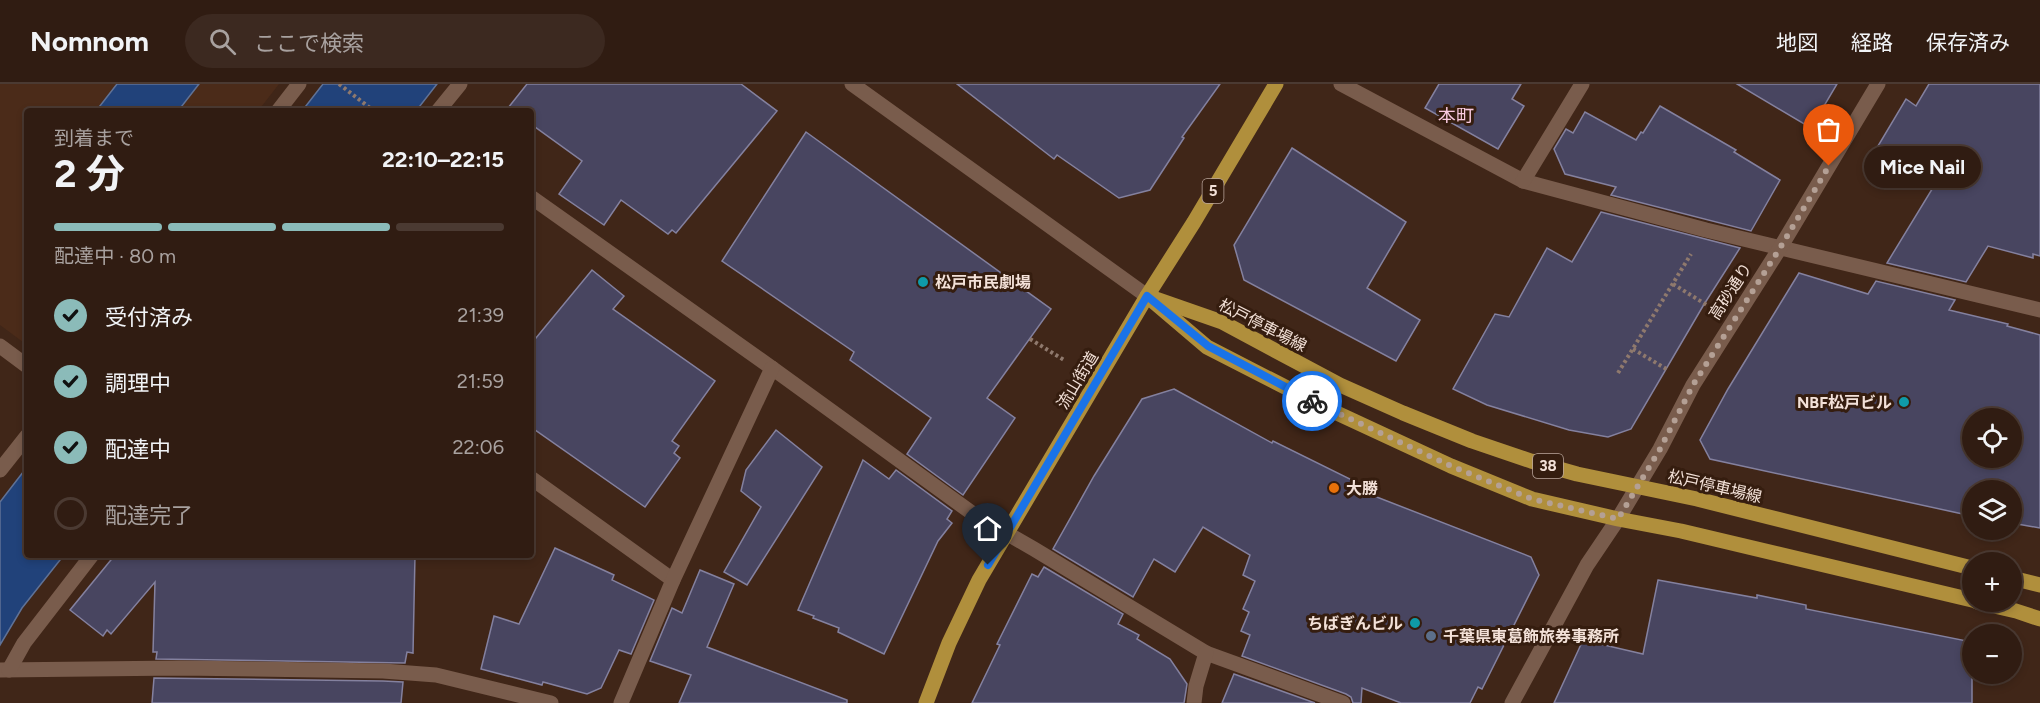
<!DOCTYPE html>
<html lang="ja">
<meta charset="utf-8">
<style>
body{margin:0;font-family:Figtree,"Noto Sans JP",sans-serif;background:#3c2920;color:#f1f3f6;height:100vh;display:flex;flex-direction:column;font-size:22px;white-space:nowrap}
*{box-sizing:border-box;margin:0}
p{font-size:20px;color:#a8a19f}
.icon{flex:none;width:33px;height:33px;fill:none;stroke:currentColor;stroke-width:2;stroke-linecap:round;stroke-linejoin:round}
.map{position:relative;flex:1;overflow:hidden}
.details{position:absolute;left:24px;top:24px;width:510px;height:450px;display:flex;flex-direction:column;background:#301c12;border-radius:6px;box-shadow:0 3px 9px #0003,0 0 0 2px #4b3a32}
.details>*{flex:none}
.fabs{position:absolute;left:1962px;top:324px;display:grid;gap:12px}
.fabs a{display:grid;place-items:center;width:60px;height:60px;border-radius:50%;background:#301c12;box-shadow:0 3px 9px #0003,0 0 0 2px #4b3a32;font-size:30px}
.pin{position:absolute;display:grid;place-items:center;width:51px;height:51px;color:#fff;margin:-62px -26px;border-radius:50% 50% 50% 0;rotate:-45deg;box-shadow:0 0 6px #0007}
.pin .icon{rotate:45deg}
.courier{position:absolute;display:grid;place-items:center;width:60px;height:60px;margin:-30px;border:4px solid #1a73e8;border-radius:50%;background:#fff;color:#222;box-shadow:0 2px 8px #0007}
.bubble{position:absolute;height:42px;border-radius:21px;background:#301c12;box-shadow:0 3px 9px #0003,0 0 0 2px #4b3a32;font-size:20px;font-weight:700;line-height:42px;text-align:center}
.overview em{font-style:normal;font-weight:700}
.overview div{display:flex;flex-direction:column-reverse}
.overview{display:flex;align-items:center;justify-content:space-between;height:102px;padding:0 30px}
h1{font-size:39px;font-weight:700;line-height:45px}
.bar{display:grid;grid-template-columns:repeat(4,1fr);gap:9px 6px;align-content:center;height:72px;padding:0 30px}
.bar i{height:8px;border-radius:4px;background:#4b3a32}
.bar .selected{background:#8bbbb9}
.bar p{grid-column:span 4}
ol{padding:0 30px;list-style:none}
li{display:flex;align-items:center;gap:18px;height:66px}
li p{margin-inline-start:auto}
li .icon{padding:6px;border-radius:50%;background:#8bbbb9;color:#111;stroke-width:4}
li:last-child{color:#a8a19f}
li i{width:33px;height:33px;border:3px solid #4b3a32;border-radius:50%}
header{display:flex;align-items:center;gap:36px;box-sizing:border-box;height:84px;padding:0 30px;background:#301c12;border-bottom:2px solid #4b3a32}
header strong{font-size:28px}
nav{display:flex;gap:33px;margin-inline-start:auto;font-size:21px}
.search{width:420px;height:54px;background:#3c2920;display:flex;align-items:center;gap:15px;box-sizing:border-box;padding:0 21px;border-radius:33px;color:#a8a19f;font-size:22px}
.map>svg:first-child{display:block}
.built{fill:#4b2b19}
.water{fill:#21427a;stroke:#607296;stroke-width:1.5}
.building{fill:#484560;stroke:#84819f;stroke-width:1.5;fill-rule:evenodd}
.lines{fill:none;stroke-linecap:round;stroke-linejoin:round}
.path{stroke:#8f796d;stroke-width:4;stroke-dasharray:3 3;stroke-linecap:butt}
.minor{stroke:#795c4c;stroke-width:15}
.tertiary{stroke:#795c4c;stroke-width:15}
.primary{stroke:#b08f3c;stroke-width:15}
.done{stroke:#b4a095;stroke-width:6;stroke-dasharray:0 10.8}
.route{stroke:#1a73e8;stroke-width:8}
.culture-dot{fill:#0f9aa8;stroke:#351d0f;stroke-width:2}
.food-dot{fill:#e8710a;stroke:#351d0f;stroke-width:2}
.service-dot{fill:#5c6f8a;stroke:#351d0f;stroke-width:2}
.labels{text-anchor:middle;stroke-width:6;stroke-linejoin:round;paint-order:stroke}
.shield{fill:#351d0f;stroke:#baa69c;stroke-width:1.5}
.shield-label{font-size:15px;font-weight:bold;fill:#f3e1d8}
.poi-label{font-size:16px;font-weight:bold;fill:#f3e1d8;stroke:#351d0f;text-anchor:start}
.street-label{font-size:16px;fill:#f3e1d8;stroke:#351d0f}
.neighbourhood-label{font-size:18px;fill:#f9cae0;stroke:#351d0f}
</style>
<header>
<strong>Nomnom</strong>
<div class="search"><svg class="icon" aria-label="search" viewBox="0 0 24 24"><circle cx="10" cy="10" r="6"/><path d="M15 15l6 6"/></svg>ここで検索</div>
<nav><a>地図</a><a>経路</a><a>保存済み</a></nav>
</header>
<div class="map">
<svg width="2040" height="619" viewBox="0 0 2040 619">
<rect width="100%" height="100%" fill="#402618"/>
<polygon class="built" points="0,0 279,0 258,27 27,27 27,261 0,241"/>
<g class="water">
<polygon points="117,0 199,0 178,27 96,27"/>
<polygon points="323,0 437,0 416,27 302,27"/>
<polygon points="27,383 27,471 64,471 22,524 0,561 0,418"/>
</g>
<g class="building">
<polygon points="527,0 741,0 777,27 676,149 672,146 668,150 621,116 604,141 559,110 582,77 531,40 531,27 512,27 508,24"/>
<polygon points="957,0 1220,0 1182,53 1184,54 1150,106 1119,114 1057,71 1054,75"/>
<polygon points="1439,0 1521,0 1512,15 1524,22 1498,65 1425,24"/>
<polygon points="1737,0 1837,0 1811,44"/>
<polygon points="1929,0 2040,0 2040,172 2033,170 2033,174 1988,162 1966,198 1887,179 1934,102 1875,67 1906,15 1916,22"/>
<polygon points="1660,22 1736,66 1734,68 1780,96 1751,147 1611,111 1616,103 1565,90 1554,65 1566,45 1573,49 1585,28 1636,56 1641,48 1643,49"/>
<polygon points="806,48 1051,225 987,314 1015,334 963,411 907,370 931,334 850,276 854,268 722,177"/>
<polygon points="1292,64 1406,138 1367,204 1420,236 1396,277 1244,196 1234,161"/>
<polygon points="1601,128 1740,164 1703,222 1631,345 1608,353 1569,346 1487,321 1453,305 1495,230 1509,233 1547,164 1572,178"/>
<polygon points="592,186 624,212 613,225 715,297 672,357 679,362 674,369 680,374 645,423 531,343 531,260"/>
<path d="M 1799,189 L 1868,210 L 1876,197 L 1955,216 L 1949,226 L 2008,240 L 2007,242 L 2040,251 L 2040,444 L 2012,439 L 2012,406 L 1972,406 L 1972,432 L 1710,375 L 1700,356 L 1728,305 ZM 1972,334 L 2012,334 L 2012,374 L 1972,374 Z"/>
<polygon points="1174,305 1272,359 1273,357 1354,397 1351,403 1531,473 1539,491 1482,605 1478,603 1470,619 1401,619 1362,604 1361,619 1353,619 1351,613 1346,610 1242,572 1250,551 1241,547 1249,528 1243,525 1255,497 1243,491 1250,471 1203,443 1175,488 1154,475 1133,513 1053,465 1094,392 1142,315"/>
<polygon points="776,346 822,383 747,501 724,488 761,423 741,407 746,386"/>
<polygon points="863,376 889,395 896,386 952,427 947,435 952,439 938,457 884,570 838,548 839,544 813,534 814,532 798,526"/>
<polygon points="555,464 614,491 612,496 654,516 631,570 619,566 601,604 587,610 543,598 542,601 481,585 494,532 519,540"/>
<polygon points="115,471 415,471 413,569 407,568 405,579 156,575 157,568 153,568 155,498 111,550 107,546 103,552 70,526"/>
<polygon points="1044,483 1123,530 1118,540 1139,551 1137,555 1170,575 1187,600 1184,619 972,619 1000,561 997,560 1032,490 1038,493"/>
<polygon points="700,486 734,500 707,563 847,616 847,619 679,619 691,591 650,577 672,524 682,529"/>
<polygon points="1658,496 1757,514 1757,511 1806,521 1806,525 1972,558 1972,619 1554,619 1583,556 1643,570"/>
<polygon points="1234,590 1315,619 1222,619"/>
<polygon points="154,594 383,597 403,598 401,619 152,619"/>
</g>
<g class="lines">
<g class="path">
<polyline points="339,0 374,27"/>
<polyline points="1673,200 1710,223"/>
<polyline points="1030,255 1064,276"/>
<polyline points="1633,265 1668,286"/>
<polyline points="1618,289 1691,170"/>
</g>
<g class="minor">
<polyline points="1341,0 1523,97 1706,146 2040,226"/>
<polyline points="278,27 299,0"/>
<polyline points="438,27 460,0"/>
<polyline points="1523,97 1582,0"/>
<polyline points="531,113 772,284 972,429 1034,465 1206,569 1343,619"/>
<polyline points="0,262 27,282"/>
<polyline points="0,386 27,352"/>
<polyline points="531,394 673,496"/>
<polyline points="0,586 180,584 383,587 436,591 551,619"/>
<polyline points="9,586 24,559 92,471"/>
<polyline points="621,619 673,496 772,284"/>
<polyline points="1194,619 1196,602 1206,569"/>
<polyline points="1512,619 1587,481 1618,435 1660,365 1693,301 1780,164 1878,0"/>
</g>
<polyline class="tertiary" points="852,0 1147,212"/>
<g class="primary">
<polyline points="1147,212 1207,263 1326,324 1451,382 1532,415 1618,435 1681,447 1972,516"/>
<polyline points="1156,215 1222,238 1340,301 1403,329 1472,357 1531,377 1577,390 1697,415 1972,484"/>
<polyline points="2012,494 2040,501"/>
<polyline points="1977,518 2016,527 2040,535"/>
<polyline points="926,619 949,559 979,496 1147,212 1194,138 1276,0"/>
</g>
</g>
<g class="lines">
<polyline class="done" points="1312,317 1451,382 1532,415 1618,435 1660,365 1693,301 1780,164 1829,82"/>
<polyline class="route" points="988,481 1147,212 1208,262 1312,317"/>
</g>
<g class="culture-dot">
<circle cx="923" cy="198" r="6"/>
<circle cx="1904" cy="318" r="6"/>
<circle cx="1415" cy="539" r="6"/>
</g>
<circle class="food-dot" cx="1334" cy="404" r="6"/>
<circle class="service-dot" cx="1431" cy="552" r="6"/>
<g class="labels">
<g class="shield">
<rect x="1202.5" y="95" width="21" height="24" rx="4.5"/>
<rect x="1533" y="370" width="30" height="24" rx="4.5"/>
</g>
<g class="shield-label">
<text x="1213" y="112">5</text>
<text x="1548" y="387">38</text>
</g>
<g class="poi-label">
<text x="935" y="204">松戸市民劇場</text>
<text x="1892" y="324" text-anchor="end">NBF松戸ビル</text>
<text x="1346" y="410">大勝</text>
<text x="1403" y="545" text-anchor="end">ちばぎんビル</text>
<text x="1443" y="558">千葉県東葛飾旅券事務所</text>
</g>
<g class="street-label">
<text transform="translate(1730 207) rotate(-57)" y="6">高砂通り</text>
<text transform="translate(1263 241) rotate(27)" y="6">松戸停車場線</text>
<text transform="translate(1077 296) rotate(-59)" y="6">流山街道</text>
<text transform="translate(1715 402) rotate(13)" y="6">松戸停車場線</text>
</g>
<g class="neighbourhood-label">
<text x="1456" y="38">本町</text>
</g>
</g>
</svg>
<div class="fabs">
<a><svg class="icon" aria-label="locate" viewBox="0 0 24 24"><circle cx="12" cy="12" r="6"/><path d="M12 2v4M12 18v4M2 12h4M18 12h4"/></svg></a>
<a><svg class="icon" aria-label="layers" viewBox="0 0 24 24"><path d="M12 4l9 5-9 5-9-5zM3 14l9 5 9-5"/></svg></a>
<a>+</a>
<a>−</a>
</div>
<div class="pin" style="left:1829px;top:82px;background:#ea580c"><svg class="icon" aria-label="bag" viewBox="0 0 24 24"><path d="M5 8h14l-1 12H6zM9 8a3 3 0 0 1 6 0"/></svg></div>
<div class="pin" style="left:988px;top:481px;background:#1f2937"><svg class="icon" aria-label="home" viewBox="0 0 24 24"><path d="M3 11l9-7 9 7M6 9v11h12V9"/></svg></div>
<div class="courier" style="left:1312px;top:317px"><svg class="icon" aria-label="bike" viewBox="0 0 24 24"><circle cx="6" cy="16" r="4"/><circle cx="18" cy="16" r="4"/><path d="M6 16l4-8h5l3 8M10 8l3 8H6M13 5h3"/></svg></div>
<div class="bubble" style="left:1864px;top:62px;width:117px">Mice Nail</div>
<section class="details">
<div class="overview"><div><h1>2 分</h1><p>到着まで</p></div><em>22:10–22:15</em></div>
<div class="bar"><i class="selected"></i><i class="selected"></i><i class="selected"></i><i></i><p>配達中 · 80 m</p></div>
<ol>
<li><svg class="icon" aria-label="check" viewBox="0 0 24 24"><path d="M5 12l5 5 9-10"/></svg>受付済み<p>21:39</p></li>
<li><svg class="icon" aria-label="check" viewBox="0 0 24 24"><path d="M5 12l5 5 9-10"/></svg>調理中<p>21:59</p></li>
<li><svg class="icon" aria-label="check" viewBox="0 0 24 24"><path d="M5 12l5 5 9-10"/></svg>配達中<p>22:06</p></li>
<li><i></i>配達完了</li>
</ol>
</section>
</div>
